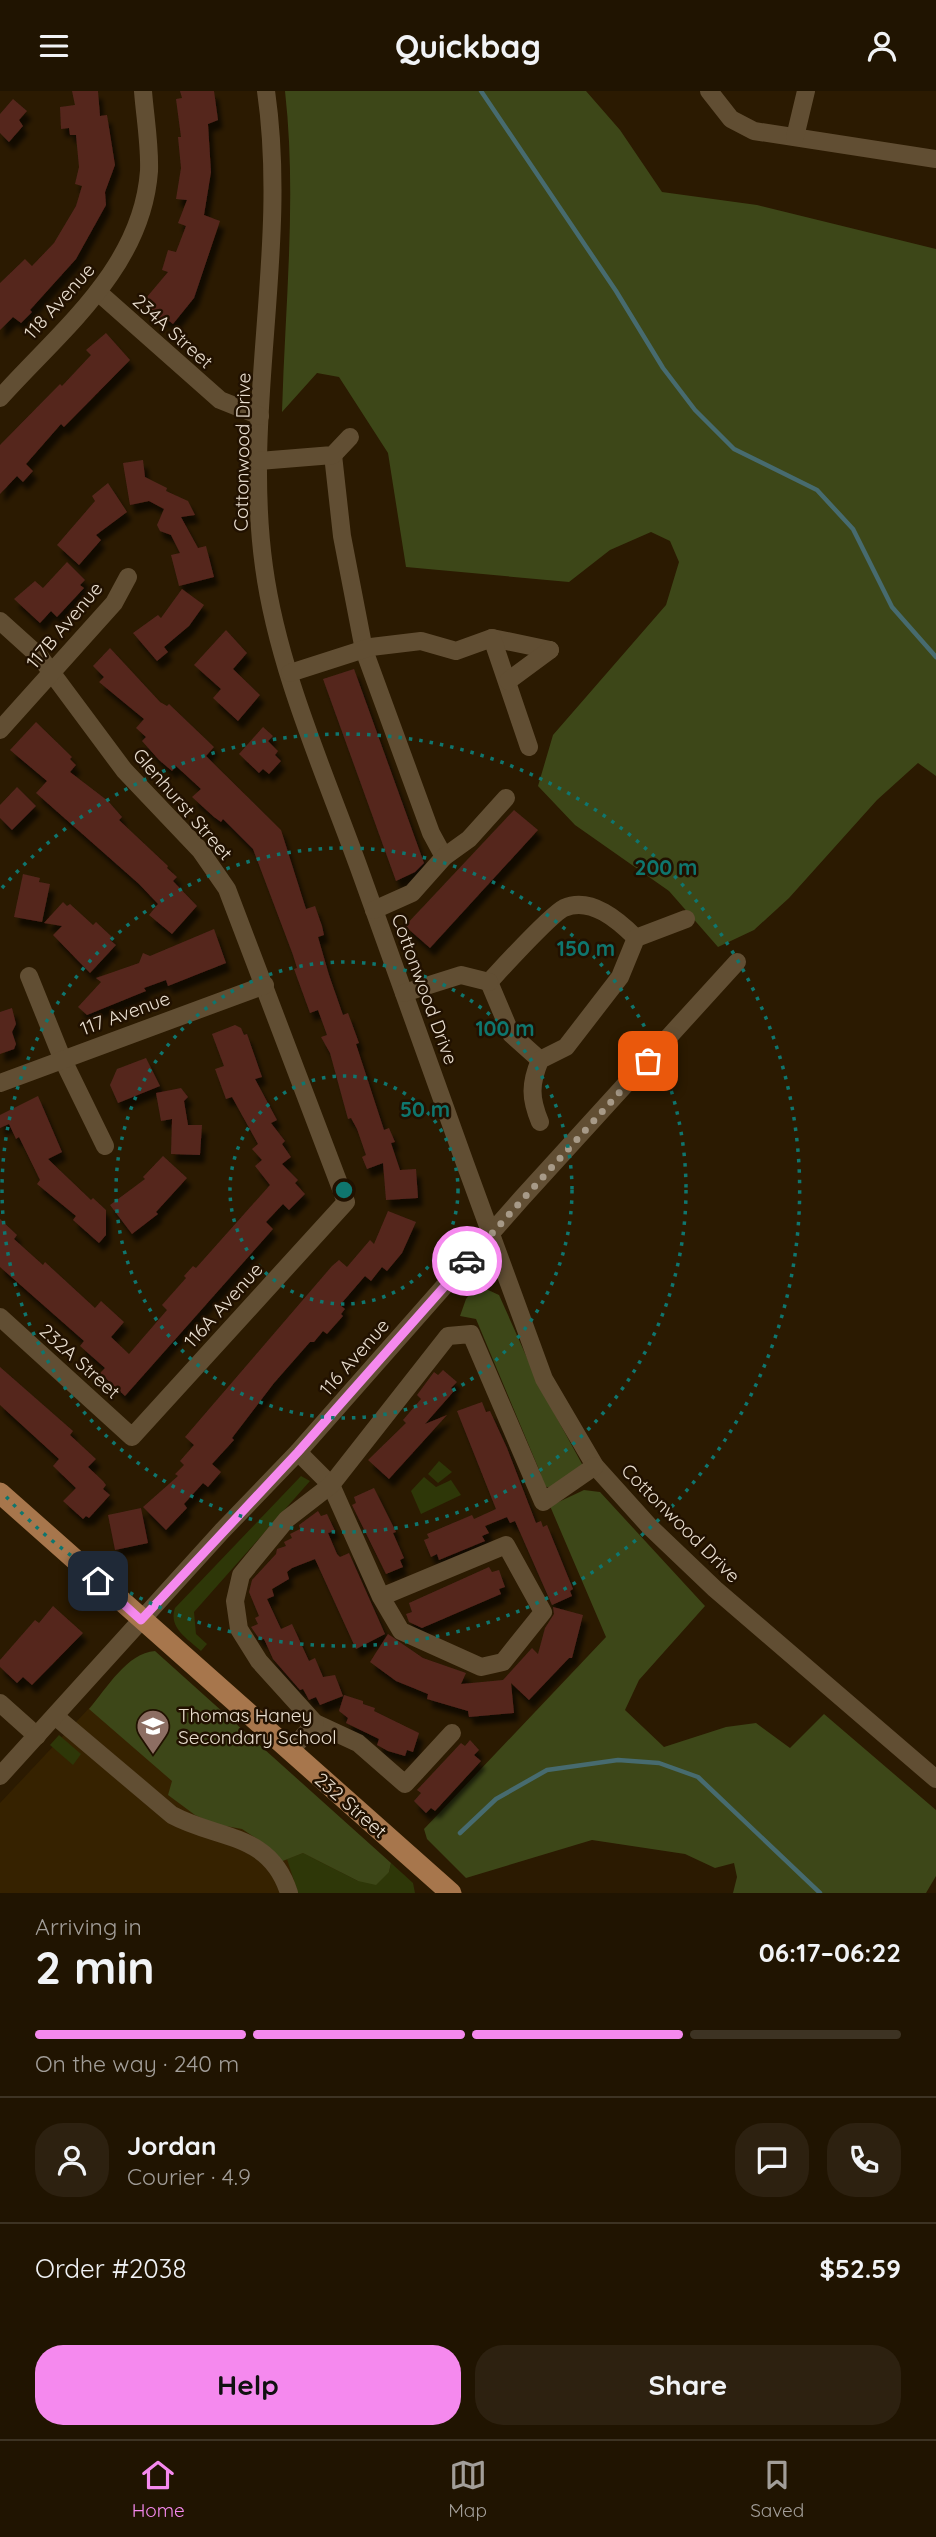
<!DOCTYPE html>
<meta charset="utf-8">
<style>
body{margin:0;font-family:Quicksand,sans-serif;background:#2d2110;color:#f1f3f6;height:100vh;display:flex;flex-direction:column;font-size:26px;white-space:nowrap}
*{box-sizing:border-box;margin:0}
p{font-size:23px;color:#a29e99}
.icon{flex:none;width:38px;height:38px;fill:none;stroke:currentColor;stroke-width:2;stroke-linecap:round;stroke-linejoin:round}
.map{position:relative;height:1802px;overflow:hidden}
.panel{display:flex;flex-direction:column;background:#201401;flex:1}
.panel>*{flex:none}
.pin{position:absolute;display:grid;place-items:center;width:60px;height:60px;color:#fff;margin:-30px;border-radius:14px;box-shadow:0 4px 10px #0006}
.courier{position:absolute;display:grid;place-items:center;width:70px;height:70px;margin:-35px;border:5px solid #f589ee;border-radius:50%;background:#fff;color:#222;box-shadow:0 2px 9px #0007}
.head em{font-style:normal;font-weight:700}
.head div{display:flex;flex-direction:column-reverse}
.head{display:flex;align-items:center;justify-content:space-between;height:119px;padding:0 35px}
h1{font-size:46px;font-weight:700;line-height:52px}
.bar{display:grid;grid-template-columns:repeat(4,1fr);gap:10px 7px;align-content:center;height:84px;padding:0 35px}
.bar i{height:9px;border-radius:5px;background:#3d3323}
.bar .on{background:#f589ee}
.bar p{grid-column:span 4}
.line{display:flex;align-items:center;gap:18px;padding:0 35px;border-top:2px solid #3d3323}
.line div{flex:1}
.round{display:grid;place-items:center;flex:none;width:74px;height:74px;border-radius:28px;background:#2d2110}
.cta{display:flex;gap:14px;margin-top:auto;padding:14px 35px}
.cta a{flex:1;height:80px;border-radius:28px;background:#f589ee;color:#111;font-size:28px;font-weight:700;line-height:80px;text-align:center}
.cta a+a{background:#2d2110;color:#f1f3f6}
header{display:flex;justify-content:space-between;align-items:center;height:91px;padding:0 35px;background:#201401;font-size:32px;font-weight:700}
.tabs{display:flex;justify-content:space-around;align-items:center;height:98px;border-top:2px solid #3d3323;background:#201401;font-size:19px;color:#a29e99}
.tabs a{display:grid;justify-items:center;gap:4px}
.tabs .on{color:#f589ee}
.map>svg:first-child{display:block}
.built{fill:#362200}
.green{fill:#2e3708}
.forest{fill:#3d4718}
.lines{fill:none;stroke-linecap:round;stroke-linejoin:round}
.stream{stroke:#476b6f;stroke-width:4.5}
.building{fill:#54261e;filter:url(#shadow)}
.minor{stroke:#614e33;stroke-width:18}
.major{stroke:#a7764c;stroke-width:21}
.done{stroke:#a79a88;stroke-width:7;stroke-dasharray:0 12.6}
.route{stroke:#f589ee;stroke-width:9}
.ring{fill:none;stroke:#0f766e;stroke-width:3.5;stroke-dasharray:3.5 7}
.labels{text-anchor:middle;stroke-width:5;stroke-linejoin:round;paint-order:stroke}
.street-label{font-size:19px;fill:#eadfd0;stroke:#211100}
.poi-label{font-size:19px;fill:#eadfd0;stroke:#211100;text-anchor:start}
.centre{fill:#0f766e;stroke:#211100;stroke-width:3.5}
.ring-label{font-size:21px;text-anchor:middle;font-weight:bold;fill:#0f766e;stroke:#211100;stroke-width:5;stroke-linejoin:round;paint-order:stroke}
</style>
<header><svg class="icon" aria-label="menu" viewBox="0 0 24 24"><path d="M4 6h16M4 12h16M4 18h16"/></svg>Quickbag<svg class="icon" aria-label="person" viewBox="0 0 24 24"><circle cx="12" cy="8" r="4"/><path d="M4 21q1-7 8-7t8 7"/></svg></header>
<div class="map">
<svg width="936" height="1802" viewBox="0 0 936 1802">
<defs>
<filter id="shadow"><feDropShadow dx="4.5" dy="8" stdDeviation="2" flood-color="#0009"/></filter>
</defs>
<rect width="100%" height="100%" fill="#2b1a01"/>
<polygon class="built" points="123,1581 357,1749 330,1802 0,1802 0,1712"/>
<g class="green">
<polygon points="439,1370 452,1381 438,1392 428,1383"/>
<path d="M 301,1385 L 310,1390 L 194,1521 L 196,1543 L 207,1553 L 201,1560 C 188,1548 168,1537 175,1517 Z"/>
<polygon points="424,1386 436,1396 451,1389 461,1404 421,1423 411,1400"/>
<polygon points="59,1644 81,1663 73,1674 50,1654"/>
<polygon points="303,1762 358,1790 389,1781 391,1772 413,1792 415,1802 298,1802 287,1768"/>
</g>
<g class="forest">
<path d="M 285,0 L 586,0 L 620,39 L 662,101 L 757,114 L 936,158 L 936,685 L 918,672 L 877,709 L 789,807 L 754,839 L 718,856 L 669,800 L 575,734 L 538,695 L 553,644 L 666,514 L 679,471 L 670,450 L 651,441 L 610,459 L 569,491 L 406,476 L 388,362 L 339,286 L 317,282 L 282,321 C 285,214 297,107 285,0 Z"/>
<polygon points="486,1198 499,1204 541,1298 582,1373 580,1380 551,1397 543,1395 540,1381 476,1228 460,1225 466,1208 473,1199"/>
<polygon points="584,1399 600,1401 705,1515 639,1589 625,1619 664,1656 726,1636 756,1632 790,1657 824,1623 936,1719 936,1785 926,1802 733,1802 737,1786 734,1772 715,1777 685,1763 592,1749 466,1787 427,1748 424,1738 606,1546 550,1415"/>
<path d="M 155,1560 L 391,1772 L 389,1781 L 376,1794 L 358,1790 L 303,1762 L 280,1771 L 265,1753 L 242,1738 L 215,1733 L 195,1724 L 168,1704 L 172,1690 L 89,1618 C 107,1597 127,1562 155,1560 Z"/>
</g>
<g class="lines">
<g class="stream">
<polyline points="481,0 616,200 663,277 695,319 734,358 817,399 853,438 892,516 936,566"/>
<polyline points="460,1742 496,1708 547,1679 618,1669 659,1672 698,1686 820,1802"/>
</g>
</g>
<g class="building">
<polygon points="72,0 98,0 100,25 107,24 115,74 105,101 106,114 76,168 30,219 32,221 21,232 13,226 0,239 0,192 25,168 32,175 54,152 76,115 82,95 75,93 79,76 76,44 70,44 69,37 61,38 60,16 75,14"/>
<polygon points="180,0 214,0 218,29 208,33 211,81 204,124 220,130 194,207 173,233 164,226 161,230 141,213 168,181 162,179 168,159 176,161 186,135 178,132 187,109 176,108 181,77 178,46 181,46 176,8 182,7"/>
<polygon points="13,8 27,20 19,29 23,35 9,51 0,42 0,23"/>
<polygon points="106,242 130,269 64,336 61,333 26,373 33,380 23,391 17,385 0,403 0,354 60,293 62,295 91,264 86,259"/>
<polygon points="143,369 145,386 167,397 166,400 188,410 195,424 181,426 198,457 206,455 214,486 179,495 171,464 180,462 171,444 160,440 157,434 164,418 149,410 130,414 123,372"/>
<polygon points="108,392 127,421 96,444 101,449 79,474 57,454 95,410 92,405"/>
<polygon points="67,471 85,489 80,494 84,497 57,526 51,520 40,532 14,508 35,490 43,497"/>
<polygon points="182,498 204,514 189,535 164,556 168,561 157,570 133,542 158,524 161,527"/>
<polygon points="226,539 247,562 233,578 260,604 238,630 213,607 221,598 194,574"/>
<polygon points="110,557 160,611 167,615 169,613 214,656 206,665 281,739 306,818 315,815 322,835 324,844 318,846 329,884 343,924 348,922 359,952 356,953 384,1039 389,1037 395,1051 391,1052 400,1079 416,1078 418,1107 386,1109 383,1072 367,1078 362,1066 366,1064 357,1038 351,1027 348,1028 330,962 321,946 327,944 318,919 310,922 294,878 297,877 293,864 253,758 223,728 221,731 214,726 192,706 201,698 176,675 172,680 159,669 142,650 146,646 136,637 144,628 99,591 104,586 93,575"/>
<polygon points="354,578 424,772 415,781 396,790 323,588"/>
<polygon points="36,631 72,666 70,668 76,674 70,681 108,710 122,726 119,729 168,775 167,777 177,786 173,790 197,815 172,843 149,824 158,813 139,793 36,702 47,690 10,659"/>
<polygon points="263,636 273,645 268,650 278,660 275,664 281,670 269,683 263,678 259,682 239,663"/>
<polygon points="17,696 36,715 12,739 0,727 0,714"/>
<polygon points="514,719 538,739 430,857 405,835"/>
<polygon points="23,783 40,787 39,791 50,793 42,831 14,826"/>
<polygon points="63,811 67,815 70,813 93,834 96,831 112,846 110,849 116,854 90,882 53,844 62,835 44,832"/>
<polygon points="214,838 226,872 168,895 166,889 144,897 146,900 87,924 78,916 101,891 96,887 139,872 143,862 150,865"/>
<polygon points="12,917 16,933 12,941 16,953 14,958 0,963 0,921"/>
<polygon points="235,934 241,937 244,944 247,943 262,986 255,988 277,1029 271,1032 285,1050 282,1053 291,1066 282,1073 298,1089 295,1092 305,1103 289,1119 283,1113 266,1131 273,1138 125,1305 100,1282 105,1277 80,1255 84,1250 0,1176 0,1128 17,1144 14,1148 43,1174 45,1171 95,1217 101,1210 124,1231 111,1246 129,1263 167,1219 162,1214 186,1187 184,1185 193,1175 196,1177 270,1094 255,1075 262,1069 252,1058 258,1053 232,1006 226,1008 215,978 224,975 212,943"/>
<polygon points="146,967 160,995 118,1012 110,994 117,978"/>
<polygon points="181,997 188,1006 184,1010 188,1034 202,1034 200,1064 171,1063 172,1028 161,1030 156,1002"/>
<polygon points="38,1005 62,1061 48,1068 91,1109 93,1107 106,1119 106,1144 99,1152 73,1129 76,1125 37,1093 40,1089 19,1046 16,1048 9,1033 0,1037 0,1024"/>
<polygon points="163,1065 187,1087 156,1121 158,1123 132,1143 110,1114 145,1088 143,1086"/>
<polygon points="388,1120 416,1131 402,1162 387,1180 382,1176 371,1190 365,1185 340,1214 345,1218 341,1223 343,1225 327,1243 323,1240 314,1251 310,1251 274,1292 232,1347 234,1349 212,1373 221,1381 208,1396 203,1392 184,1413 187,1417 166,1439 143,1416 178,1385 175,1383 184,1374 180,1370 194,1354 185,1346 332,1175 339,1169 347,1176 370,1149 374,1153"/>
<polygon points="0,1276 73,1340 70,1344 96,1368 88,1376 103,1390 106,1394 103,1398 110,1404 89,1427 86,1425 83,1428 63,1410 76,1397 53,1375 59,1368 0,1314"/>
<polygon points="443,1279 457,1291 451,1297 454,1300 425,1333 447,1324 389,1388 368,1369 406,1332 403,1329 421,1308 417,1304 434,1281 438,1284"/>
<polygon points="482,1311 486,1321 490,1320 507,1357 536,1432 541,1430 543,1436 547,1434 573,1498 570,1500 572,1505 552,1514 515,1430 510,1432 507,1426 485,1435 489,1442 482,1445 485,1450 439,1469 437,1463 431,1466 426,1454 424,1449 429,1447 427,1443 472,1424 474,1428 496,1418 457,1320"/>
<polygon points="374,1397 396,1441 393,1442 404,1467 400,1469 403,1476 386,1483 352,1414 356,1412 354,1406"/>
<polygon points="141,1417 148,1452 115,1459 108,1424"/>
<polygon points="318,1420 321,1425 327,1423 335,1440 328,1442 337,1463 340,1466 349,1462 385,1543 356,1558 315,1468 292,1477 287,1481 289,1488 272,1498 274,1505 267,1508 281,1538 292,1533 309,1570 315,1567 323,1586 335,1584 343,1605 320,1614 316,1606 309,1609 303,1598 300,1599 273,1568 264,1548 260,1549 251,1536 258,1533 255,1527 259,1525 249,1501 252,1489 276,1463 277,1458 286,1455 284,1451 292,1447 290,1443 300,1438 299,1434"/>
<polygon points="489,1476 492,1481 499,1479 505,1496 499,1498 501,1503 422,1537 409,1531 406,1523 412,1521 409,1512"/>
<polygon points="53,1515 83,1542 32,1594 23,1586 17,1592 0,1576 0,1569 35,1529 39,1532"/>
<polygon points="553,1516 583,1524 572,1567 569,1567 529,1609 511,1592 514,1622 469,1626 468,1620 427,1608 428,1603 396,1590 370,1571 388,1543 423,1567 466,1582 461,1593 503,1589 532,1557 538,1563 545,1537 554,1523"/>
<polygon points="344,1604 363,1610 363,1613 375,1617 374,1620 419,1642 413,1661 407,1659 405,1665 388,1660 377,1654 379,1648 346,1632 348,1627 339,1620"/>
<polygon points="470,1649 479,1659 474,1664 481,1670 435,1720 431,1717 426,1722 414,1710 421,1702 417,1699 461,1652 465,1655"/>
</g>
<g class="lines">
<g class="minor">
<path d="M 266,0 C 289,158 242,318 264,476 C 278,579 324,680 359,777 C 420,948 481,1118 544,1288 L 595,1375 L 650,1436 L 715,1498 L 936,1688"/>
<polyline points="709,0 731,28 754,40 936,68"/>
<polyline points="795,46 806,0"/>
<polyline points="98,201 220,309 260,325"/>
<path d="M 0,307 C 61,239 142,177 149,80 C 150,54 145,26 143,0"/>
<polyline points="333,364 342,445 364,559 431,742 444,766"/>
<polyline points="259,370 333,364 350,346"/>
<polyline points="0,530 40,566 124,679 200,759 227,798 346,1111 132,1346 0,1226"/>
<polyline points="492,547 550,559"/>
<polyline points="290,582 371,556 421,550 456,560 492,547 529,656"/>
<polyline points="508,590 550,559"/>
<polyline points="0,639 114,512 128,486"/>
<polyline points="374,819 412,802 444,766 469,748 506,707"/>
<polyline points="29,885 62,967 105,1055"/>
<path d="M 489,891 C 503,876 550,824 564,817 C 591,805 619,830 636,847"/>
<polyline points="489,891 511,943 540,969"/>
<polyline points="404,902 461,884 489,891"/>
<polyline points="0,992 265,894"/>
<path d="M 540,1031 C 530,1007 530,993 540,969 L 566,956 L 620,886 L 636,847 L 686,828"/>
<polyline points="298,1361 331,1394 381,1506 401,1540 481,1576 503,1571 543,1521 506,1454 381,1506"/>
<polyline points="0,1612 37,1645"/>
<path d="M 55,1625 L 172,1724 C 218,1749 270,1741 289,1802"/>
<polyline points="452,1642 405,1693 358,1652 315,1632 259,1570 239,1538 235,1510 241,1484 287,1428 331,1394 448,1245 471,1243 543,1411 595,1375"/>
<polyline points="290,1660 315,1632"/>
<polyline points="0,1685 222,1440 298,1361 522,1107 737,871"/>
</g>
<polyline class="major" points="0,1402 451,1802"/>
</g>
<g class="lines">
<polyline class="done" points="467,1170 648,970"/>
<polyline class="route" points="98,1490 141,1529 298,1361 467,1170"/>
</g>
<g class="ring">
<circle cx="344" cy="1099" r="114"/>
<circle cx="344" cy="1099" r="228"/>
<circle cx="344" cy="1099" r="342"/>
<path d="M2 797A456 456 0 1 1 2 1401"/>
</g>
<defs>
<symbol id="school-pin" viewBox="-11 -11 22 30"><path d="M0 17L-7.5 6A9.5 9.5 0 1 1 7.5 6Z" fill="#8d6e63" stroke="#211100"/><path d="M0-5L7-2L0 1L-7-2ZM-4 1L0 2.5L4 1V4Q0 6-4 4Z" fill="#fff"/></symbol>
</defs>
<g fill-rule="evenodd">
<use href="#school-pin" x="134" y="1616" width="38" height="52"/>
</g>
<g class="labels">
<g class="street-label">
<text transform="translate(59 210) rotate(-48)" y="7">118 Avenue</text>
<text transform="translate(173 240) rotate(42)" y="7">234A Street</text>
<text transform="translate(242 361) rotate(-89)" y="7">Cottonwood Drive</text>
<text transform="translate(64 534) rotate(-50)" y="7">117B Avenue</text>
<text transform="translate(183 713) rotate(49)" y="7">Glenhurst Street</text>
<text transform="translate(425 898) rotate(70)" y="7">Cottonwood Drive</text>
<text transform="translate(125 922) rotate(-20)" y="7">117 Avenue</text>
<text transform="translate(223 1214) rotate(-48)" y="7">116A Avenue</text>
<text transform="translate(354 1266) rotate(-49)" y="7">116 Avenue</text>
<text transform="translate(80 1270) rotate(42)" y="7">232A Street</text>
<text transform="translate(681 1432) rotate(45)" y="7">Cottonwood Drive</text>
<text transform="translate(351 1714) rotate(41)" y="7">232 Street</text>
</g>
<g class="poi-label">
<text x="178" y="1631">Thomas Haney<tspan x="178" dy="22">Secondary School</tspan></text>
</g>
</g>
<circle cx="344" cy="1099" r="10" class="centre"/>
<g class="ring-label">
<text x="666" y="784">200 m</text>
<text x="586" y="865">150 m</text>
<text x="505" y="945">100 m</text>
<text x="425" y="1026">50 m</text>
</g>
</svg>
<div class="pin" style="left:648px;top:970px;background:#ea580c"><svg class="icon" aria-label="bag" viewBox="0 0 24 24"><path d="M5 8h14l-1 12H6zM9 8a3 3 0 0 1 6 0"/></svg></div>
<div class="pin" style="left:98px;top:1490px;background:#1f2937"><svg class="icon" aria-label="home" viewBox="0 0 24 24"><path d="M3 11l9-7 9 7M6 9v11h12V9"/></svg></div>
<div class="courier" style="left:467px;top:1170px"><svg class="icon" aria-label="car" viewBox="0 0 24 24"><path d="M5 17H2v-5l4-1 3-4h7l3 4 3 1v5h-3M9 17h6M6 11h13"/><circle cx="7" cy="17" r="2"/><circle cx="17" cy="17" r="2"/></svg></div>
</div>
<section class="panel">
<div class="head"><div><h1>2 min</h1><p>Arriving in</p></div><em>06:17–06:22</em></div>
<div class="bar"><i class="on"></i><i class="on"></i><i class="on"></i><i></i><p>On the way · 240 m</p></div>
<div class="line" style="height:126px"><a class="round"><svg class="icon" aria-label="person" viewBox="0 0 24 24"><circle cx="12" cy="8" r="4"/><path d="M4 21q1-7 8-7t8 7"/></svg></a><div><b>Jordan</b><p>Courier · 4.9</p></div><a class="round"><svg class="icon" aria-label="chat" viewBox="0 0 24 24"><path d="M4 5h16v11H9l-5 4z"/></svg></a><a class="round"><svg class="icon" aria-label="phone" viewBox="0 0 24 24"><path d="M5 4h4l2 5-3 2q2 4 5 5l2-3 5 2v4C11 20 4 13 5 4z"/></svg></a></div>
<div class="line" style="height:91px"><div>Order #2038</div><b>$52.59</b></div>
<div class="cta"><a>Help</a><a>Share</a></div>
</section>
<nav class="tabs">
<a class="on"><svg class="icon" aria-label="home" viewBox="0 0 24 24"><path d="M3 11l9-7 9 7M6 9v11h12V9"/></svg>Home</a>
<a><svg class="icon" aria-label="map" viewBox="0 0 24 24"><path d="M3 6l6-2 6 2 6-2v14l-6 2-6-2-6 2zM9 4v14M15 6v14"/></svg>Map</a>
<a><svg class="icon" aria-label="saved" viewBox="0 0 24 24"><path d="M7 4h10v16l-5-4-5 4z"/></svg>Saved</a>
</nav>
